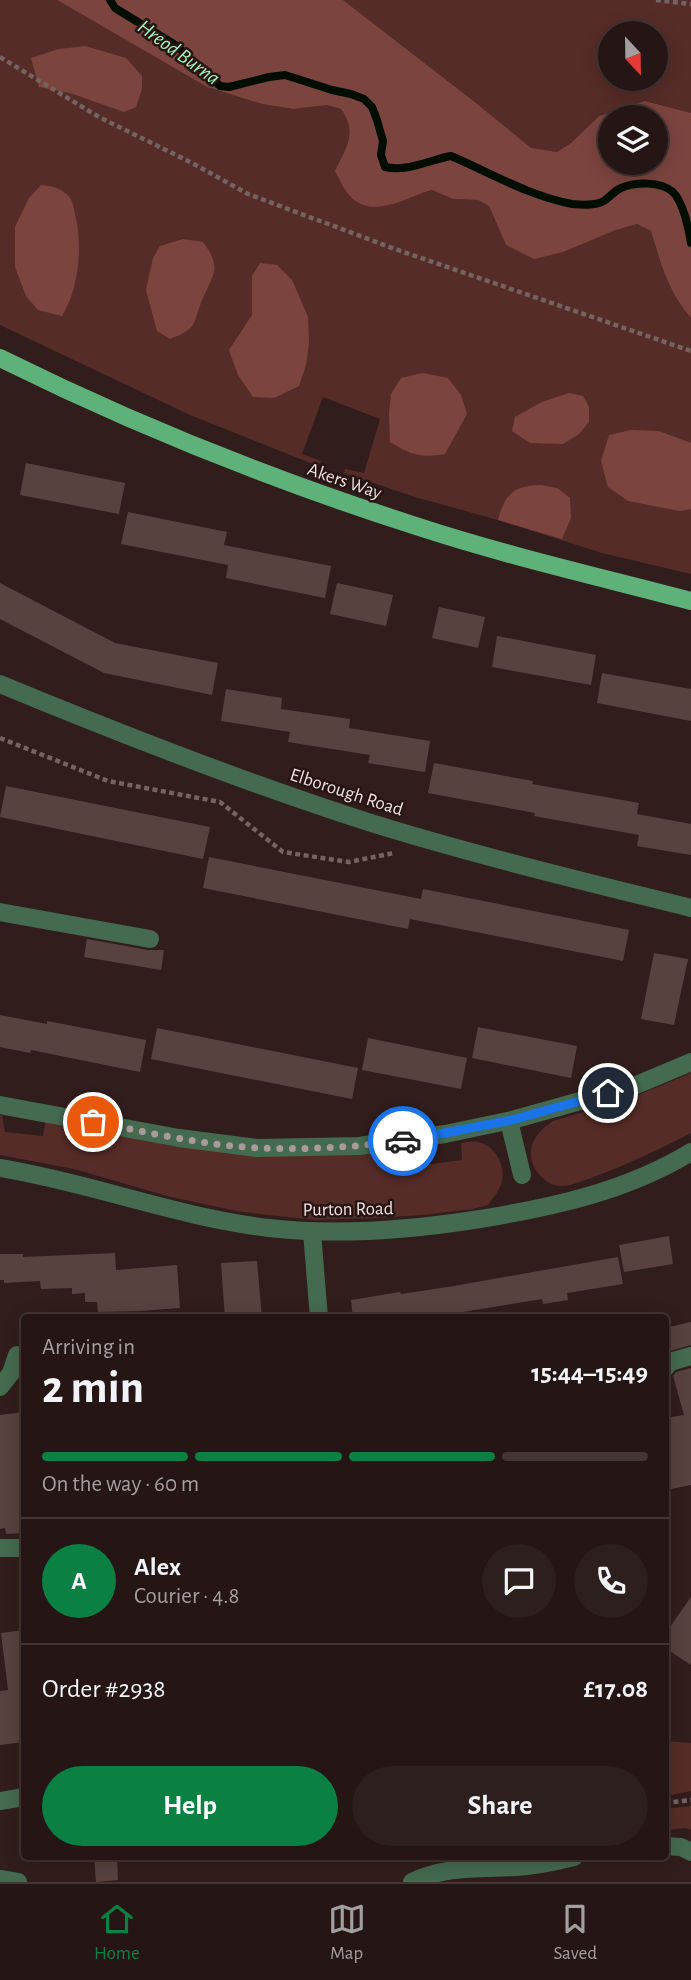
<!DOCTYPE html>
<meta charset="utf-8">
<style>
body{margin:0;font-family:"Alegreya Sans",sans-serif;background:#2d1f1e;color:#f1f3f6;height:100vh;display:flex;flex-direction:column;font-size:26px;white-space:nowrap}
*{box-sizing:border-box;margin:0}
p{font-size:23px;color:#a39fa0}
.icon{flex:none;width:38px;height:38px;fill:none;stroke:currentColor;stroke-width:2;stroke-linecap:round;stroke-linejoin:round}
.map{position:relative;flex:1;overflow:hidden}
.side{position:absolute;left:21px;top:1314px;width:648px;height:546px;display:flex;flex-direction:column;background:#251615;border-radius:7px;box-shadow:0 4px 18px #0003,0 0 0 2px #423534}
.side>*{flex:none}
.needle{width:46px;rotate:158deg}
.tools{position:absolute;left:598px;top:21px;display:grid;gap:14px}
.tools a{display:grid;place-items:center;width:70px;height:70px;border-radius:50%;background:#251615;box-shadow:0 4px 18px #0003,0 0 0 2px #423534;font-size:35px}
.pin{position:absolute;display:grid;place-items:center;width:60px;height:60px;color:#fff;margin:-30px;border:4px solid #fff;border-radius:50%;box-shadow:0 2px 7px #0007}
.courier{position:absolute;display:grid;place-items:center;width:70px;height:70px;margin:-35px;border:5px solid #1a73e8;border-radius:50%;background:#fff;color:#222;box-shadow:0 2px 9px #0007}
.overview em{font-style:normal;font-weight:600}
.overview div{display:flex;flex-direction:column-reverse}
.overview{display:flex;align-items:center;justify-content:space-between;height:119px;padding:0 21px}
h1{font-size:46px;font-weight:600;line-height:52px}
.bar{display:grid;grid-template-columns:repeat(4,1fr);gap:10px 7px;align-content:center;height:84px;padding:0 21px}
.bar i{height:9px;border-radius:5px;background:#423534}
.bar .on{background:#0b8043}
.bar p{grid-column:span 4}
.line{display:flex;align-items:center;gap:18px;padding:0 21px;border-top:2px solid #423534}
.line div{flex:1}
.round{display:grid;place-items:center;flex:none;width:74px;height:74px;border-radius:37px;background:#2d1f1e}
.action{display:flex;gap:14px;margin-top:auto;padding:14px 21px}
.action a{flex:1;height:80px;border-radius:42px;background:#0b8043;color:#fff;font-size:28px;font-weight:600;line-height:80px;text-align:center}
.action a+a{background:#2d1f1e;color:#f1f3f6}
.menu{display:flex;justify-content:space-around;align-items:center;height:98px;border-top:2px solid #423534;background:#251615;font-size:19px;color:#a39fa0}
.menu a{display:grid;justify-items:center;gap:4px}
.menu .on{color:#0b8043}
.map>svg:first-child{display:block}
.green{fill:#562c28;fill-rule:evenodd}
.forest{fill:#7c443f;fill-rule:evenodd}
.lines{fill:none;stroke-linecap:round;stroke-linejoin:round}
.stream{stroke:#000e02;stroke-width:8}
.building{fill:#57423f}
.path{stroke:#746361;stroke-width:4.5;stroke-dasharray:5 3.5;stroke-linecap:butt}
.minor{stroke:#446a4f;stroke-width:18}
.major{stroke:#5eb178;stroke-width:18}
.done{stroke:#aa9b99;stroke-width:7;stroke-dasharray:0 12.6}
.route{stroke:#1a73e8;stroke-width:9}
.labels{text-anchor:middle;stroke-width:5;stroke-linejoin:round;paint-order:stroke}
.street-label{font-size:19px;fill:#ebdedc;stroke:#271513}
.water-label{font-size:21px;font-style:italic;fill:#a3f0b8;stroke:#271513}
</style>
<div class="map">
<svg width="691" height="1882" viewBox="0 0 691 1882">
<rect width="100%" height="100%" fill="#311e1c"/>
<g class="green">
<path d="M 0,0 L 57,0 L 207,87 L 262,104 L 293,109 L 327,105 L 341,109 C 358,135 346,145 335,171 L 414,195 L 433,190 L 453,199 L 478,200 L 489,206 L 506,245 L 613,231 L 637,224 L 651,231 C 661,263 668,292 691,318 L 691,574 L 602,553 L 498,520 L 415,497 L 344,473 L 345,469 L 364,473 L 380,419 L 323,397 L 302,454 L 321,461 L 318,466 L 190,415 L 0,325 Z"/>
<path d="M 343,0 L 691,0 L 691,113 L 645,101 L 599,116 L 571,143 L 557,152 L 531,149 L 471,99 ZM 611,33 L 656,33 L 656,79 L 611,79 Z"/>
<path d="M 691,1073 L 691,1133 C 658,1150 626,1165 591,1178 C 581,1181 570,1187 559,1186 C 545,1184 532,1170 531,1156 C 530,1140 541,1129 553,1121 L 631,1098 Z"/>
<path d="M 0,1115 L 2,1115 L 5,1132 L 43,1136 L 46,1119 L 347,1154 L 403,1149 L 408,1167 L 462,1160 L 461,1143 C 466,1142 473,1141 478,1142 C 494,1145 506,1165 502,1181 C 500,1190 493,1198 488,1205 L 473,1209 L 422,1215 L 373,1218 L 314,1220 L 277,1216 L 236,1211 L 167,1196 L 74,1169 L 0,1155 Z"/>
<polygon points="665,1741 691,1743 691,1791 665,1796"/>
<polygon points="691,1806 691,1830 686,1828 665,1830 665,1809"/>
</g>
<g class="forest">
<path d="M 57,0 L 343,0 L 471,99 L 531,148 L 557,152 L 571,143 L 599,116 L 645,101 L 691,113 L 691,318 C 668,292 661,264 651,231 L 637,224 L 613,231 L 563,252 L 534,259 L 506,245 L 489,206 L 478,200 L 453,199 L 432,190 C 406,197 372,221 349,195 C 343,188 339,178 335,171 C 346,146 358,134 341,109 L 327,105 L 293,109 L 262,104 L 207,87 ZM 611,117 L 656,117 L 656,163 L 611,163 Z"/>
<polygon points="85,46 126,58 142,76 142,89 136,107 124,112 70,93 39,87 31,58 59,49"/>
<path d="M 41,185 C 53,186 62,188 70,198 C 73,202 74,209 75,214 C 83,246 79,288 62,316 L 38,310 L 26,296 L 15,267 L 15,227 L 29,198 Z"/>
<path d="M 183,239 L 203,242 C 222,268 214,272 203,298 C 192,324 199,328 170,339 L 157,331 L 146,290 L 153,258 L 160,246 Z"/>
<polygon points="260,263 277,265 292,280 308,317 309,343 306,365 299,386 274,398 253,397 238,375 229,350 252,315 252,276"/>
<path d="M 423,373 L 448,378 L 461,395 L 467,414 L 445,454 C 419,458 412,455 390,442 L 389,413 L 391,394 L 401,378 Z"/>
<polygon points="569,393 583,396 589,407 589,422 579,434 563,444 530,443 512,431 515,417 542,402"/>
<polygon points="631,430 659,431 691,443 691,509 680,511 628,501 608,487 601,461 609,435"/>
<path d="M 541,485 L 557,488 L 570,498 L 571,518 L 562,539 L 498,520 C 505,493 514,486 541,485 Z"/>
</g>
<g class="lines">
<path class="stream" d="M 110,0 L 115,8 L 177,46 L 220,86 L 229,87 L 269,77 L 285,75 L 332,90 L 351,94 L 364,99 L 372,107 L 377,120 L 383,141 L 381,155 L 385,167 C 408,172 429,160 451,156 C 491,173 529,196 572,204 C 582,205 594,206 604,201 C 610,197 614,191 621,188 C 635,182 661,181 673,192 C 683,202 689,229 691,243"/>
</g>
<g class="building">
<polygon points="26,463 125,483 119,514 20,495"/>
<polygon points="128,512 227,532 224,545 331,566 325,598 226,578 228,565 121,544"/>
<polygon points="0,583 115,643 218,663 212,695 104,673 0,619"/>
<polygon points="337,583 393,595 386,626 330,614"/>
<polygon points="439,607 485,617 478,648 432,638"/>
<polygon points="497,636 596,655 591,685 492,667"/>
<polygon points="602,673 691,689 691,721 597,703"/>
<polygon points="226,689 282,698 281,709 350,719 349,728 430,741 425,772 368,763 370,755 288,742 290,732 221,721"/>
<polygon points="434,763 533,781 532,784 639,803 637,814 691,824 691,855 637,846 639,835 534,816 535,813 428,793"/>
<polygon points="6,786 210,827 203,859 0,817"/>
<polygon points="209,857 421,899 423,889 629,930 623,961 410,919 408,929 203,888"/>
<polygon points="87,939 148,950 164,950 161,970 84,957"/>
<polygon points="654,953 688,959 674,1025 641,1019"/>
<polygon points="0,1015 47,1024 47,1021 146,1040 140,1072 31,1050 30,1053 0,1047"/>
<polygon points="478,1027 577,1046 571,1078 472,1058"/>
<polygon points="157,1028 358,1068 352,1099 151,1059"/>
<polygon points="368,1038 467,1058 461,1089 362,1070"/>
<polygon points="669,1236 673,1264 624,1272 619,1245"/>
<polygon points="115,1253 116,1270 177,1265 180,1308 140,1311 98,1312 97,1302 85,1302 85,1293 72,1294 72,1288 41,1289 40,1281 4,1283 4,1280 0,1280 0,1254 23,1254 23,1257"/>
<polygon points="618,1257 623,1284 567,1293 568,1300 543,1304 542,1299 426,1318 353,1318 351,1300 400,1292 401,1294 454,1286"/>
<polygon points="257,1261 262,1318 225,1318 221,1263"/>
<polygon points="691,1322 691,1345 666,1352 665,1328"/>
<polygon points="691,1368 691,1485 671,1489 665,1452 665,1418 684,1415 673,1376 676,1372"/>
<polygon points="24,1412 24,1533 6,1534 5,1528 0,1529 0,1415"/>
<polygon points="691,1597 691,1665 665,1648 665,1634"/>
<polygon points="24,1630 24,1742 0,1745 0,1691 8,1690 1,1633"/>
<polygon points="94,1857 117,1857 118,1880 96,1882"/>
</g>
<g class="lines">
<g class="path">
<polyline points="656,0 691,4"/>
<polyline points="0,57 99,117 192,163 248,194 395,249 691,351"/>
<polyline points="0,738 108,781 220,802 283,852 349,862 394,853"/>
<polyline points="665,1803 691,1800"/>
</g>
<g class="minor">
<path d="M 0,684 C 121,734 243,782 368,822 C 474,855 583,881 691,908"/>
<polyline points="0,912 150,939"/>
<polyline points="0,1105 179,1138 257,1148 359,1146 445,1134 512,1120 634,1086 691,1062"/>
<polyline points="509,1121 522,1175"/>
<path d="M 0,1168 C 91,1183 177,1217 269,1228 C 339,1236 411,1230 480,1219 C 554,1207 627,1191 691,1152"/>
<polyline points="312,1232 319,1318"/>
<polyline points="665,1368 670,1362 691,1356"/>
<polyline points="0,1387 11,1373 17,1355"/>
<polyline points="0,1548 24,1548"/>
<polyline points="0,1801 24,1797"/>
<polyline points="665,1846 681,1847 691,1852"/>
<polyline points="0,1879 18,1882"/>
<path d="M 412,1882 C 444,1866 480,1869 515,1867 C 535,1866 554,1862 574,1857"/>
</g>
<path class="major" d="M 0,358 C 135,425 275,481 419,527 C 508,556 600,577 691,601"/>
</g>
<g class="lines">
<path class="done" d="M 93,1122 C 147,1132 203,1145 258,1148 C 306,1150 355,1147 403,1141"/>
<polyline class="route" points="403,1141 512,1120 608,1093"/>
</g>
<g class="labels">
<g class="street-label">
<text transform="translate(345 480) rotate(19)" y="7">Akers Way</text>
<text transform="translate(347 791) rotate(18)" y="7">Elborough Road</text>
<text transform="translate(348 1208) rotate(-1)" y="7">Purton Road</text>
</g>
<g class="water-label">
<text transform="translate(179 52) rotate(36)" y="7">Hreod Burna</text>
</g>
</g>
</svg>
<div class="tools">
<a><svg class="needle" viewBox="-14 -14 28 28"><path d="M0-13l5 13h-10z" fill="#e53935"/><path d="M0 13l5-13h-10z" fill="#a39fa0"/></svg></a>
<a><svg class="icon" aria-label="layers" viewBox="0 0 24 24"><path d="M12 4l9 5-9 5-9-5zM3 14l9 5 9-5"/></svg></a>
</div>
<div class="pin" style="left:93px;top:1122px;background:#ea580c"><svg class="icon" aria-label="bag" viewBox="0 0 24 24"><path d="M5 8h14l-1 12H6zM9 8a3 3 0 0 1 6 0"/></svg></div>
<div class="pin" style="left:608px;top:1093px;background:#1f2937"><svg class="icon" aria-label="home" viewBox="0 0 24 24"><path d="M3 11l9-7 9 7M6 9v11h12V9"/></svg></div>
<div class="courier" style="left:403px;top:1141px"><svg class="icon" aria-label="car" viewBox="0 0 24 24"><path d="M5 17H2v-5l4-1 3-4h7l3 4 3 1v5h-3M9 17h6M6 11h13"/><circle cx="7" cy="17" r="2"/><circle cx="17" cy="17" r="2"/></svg></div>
<section class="side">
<div class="overview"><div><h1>2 min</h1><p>Arriving in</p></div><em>15:44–15:49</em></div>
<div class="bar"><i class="on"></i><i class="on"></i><i class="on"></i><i></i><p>On the way · 60 m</p></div>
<div class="line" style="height:126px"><b class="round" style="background:#0b8043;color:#fff">A</b><div><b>Alex</b><p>Courier · 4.8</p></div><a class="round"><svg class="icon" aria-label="chat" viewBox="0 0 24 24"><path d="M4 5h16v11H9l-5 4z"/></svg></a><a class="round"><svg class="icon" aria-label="phone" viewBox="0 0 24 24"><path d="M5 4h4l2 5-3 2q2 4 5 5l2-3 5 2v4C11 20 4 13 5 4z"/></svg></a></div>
<div class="line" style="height:91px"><div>Order #2938</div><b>£17.08</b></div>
<div class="action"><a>Help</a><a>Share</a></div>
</section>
</div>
<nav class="menu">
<a class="on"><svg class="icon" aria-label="home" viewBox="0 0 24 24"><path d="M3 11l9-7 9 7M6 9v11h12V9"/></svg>Home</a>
<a><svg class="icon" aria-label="map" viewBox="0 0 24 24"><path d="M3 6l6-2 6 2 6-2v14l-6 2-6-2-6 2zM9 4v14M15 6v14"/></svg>Map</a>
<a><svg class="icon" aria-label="saved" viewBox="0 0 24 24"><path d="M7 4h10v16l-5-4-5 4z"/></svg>Saved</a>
</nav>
